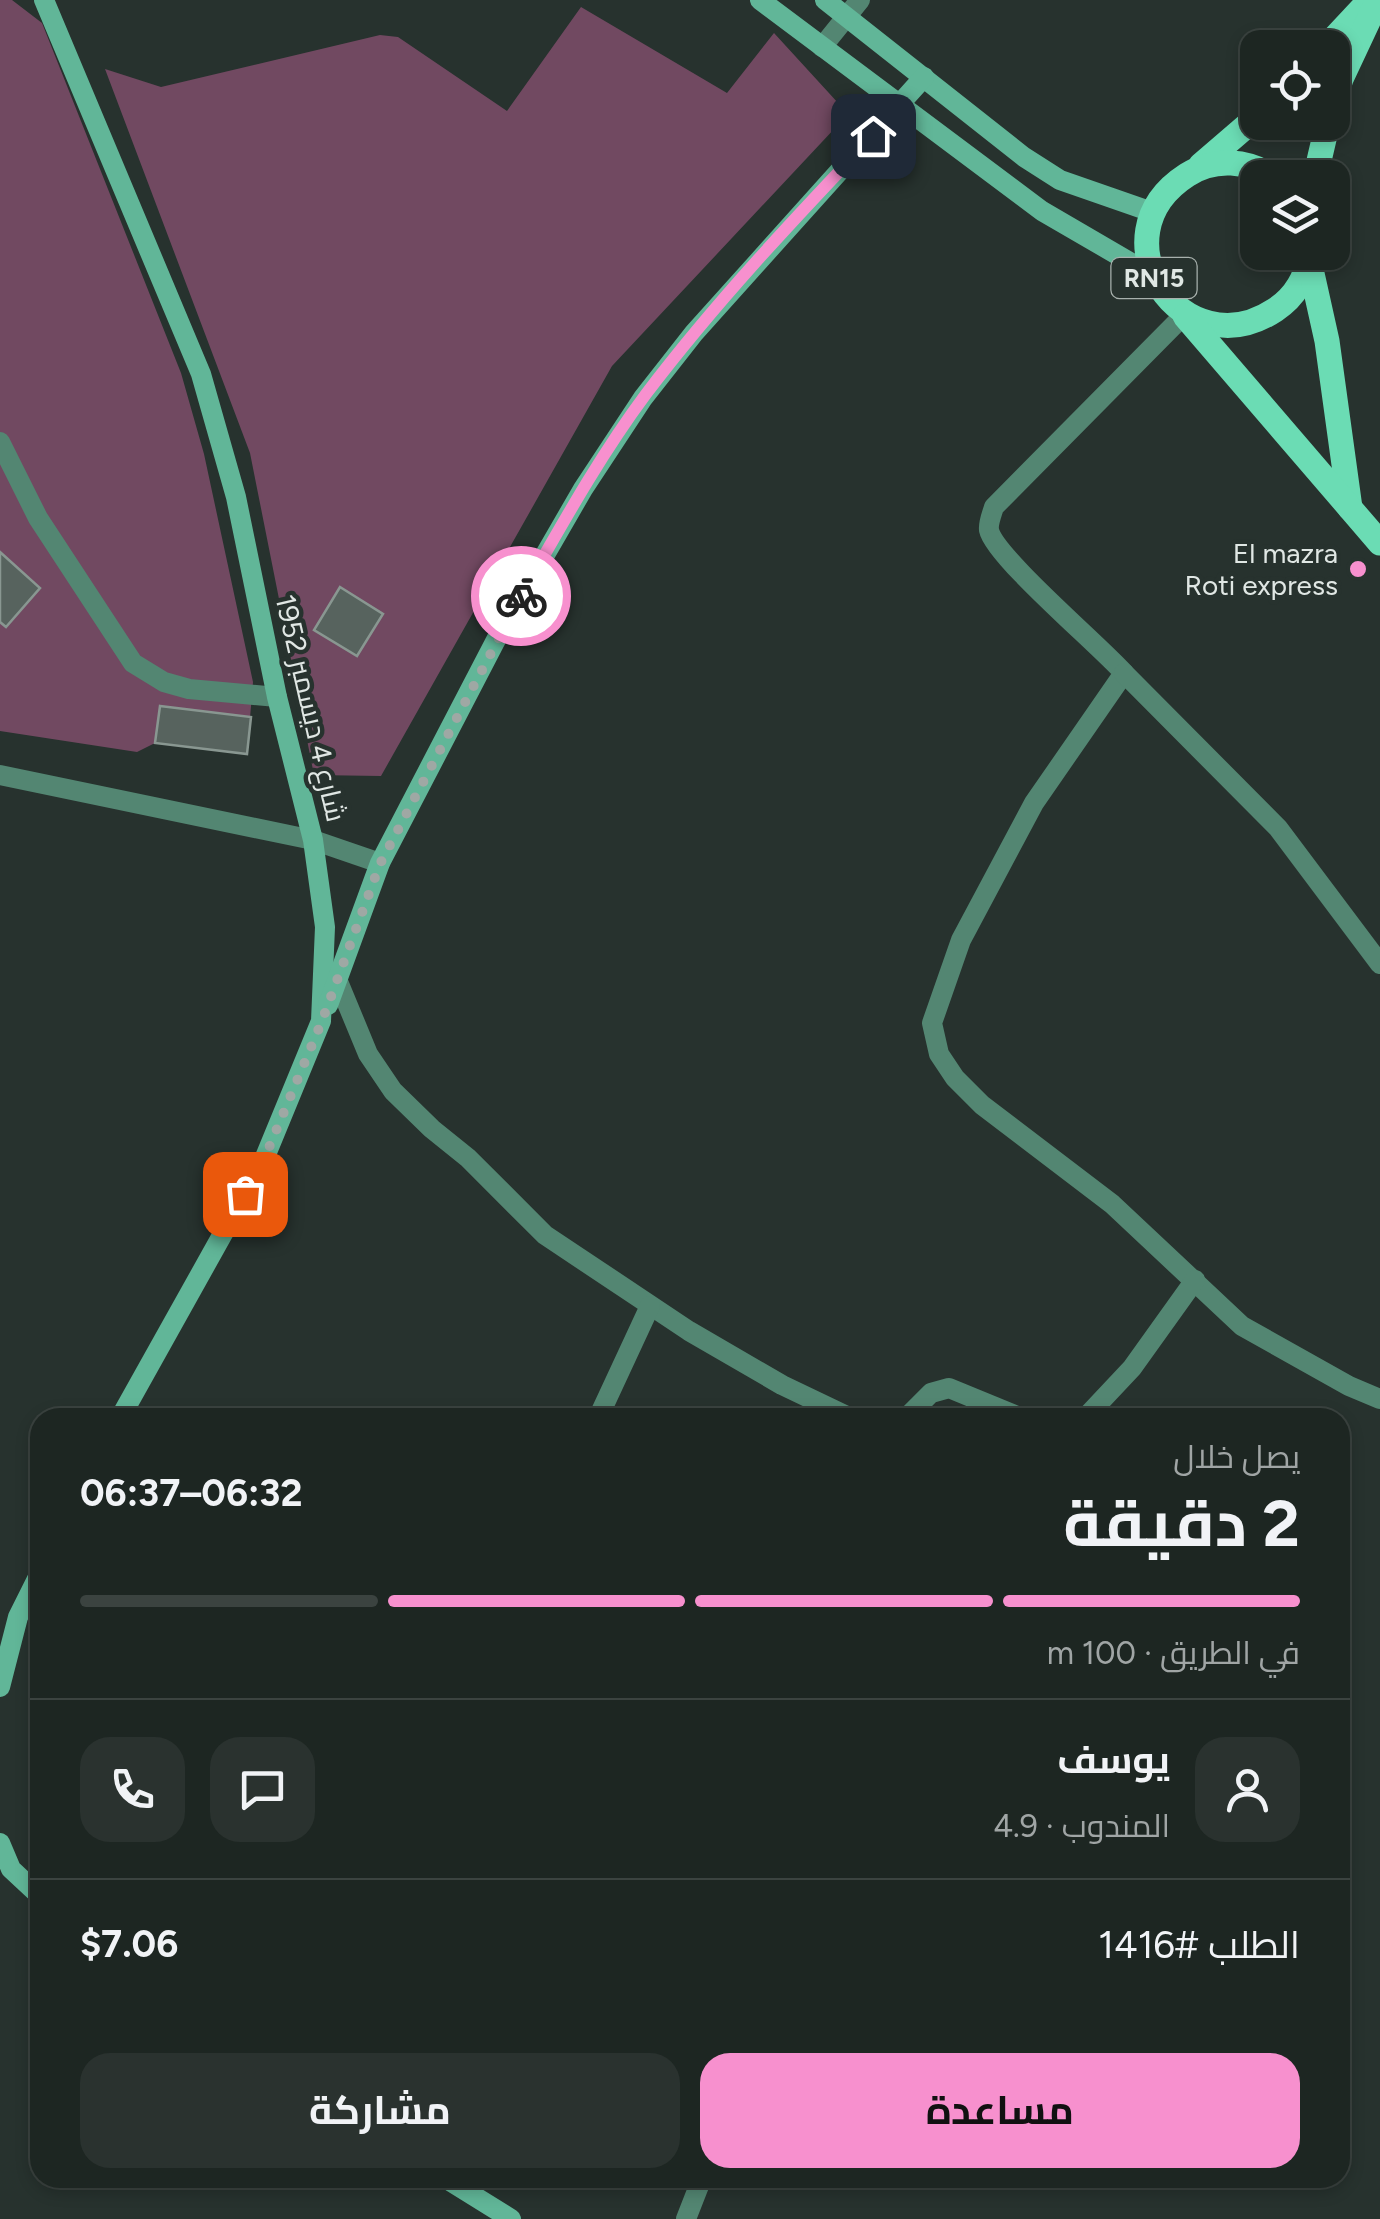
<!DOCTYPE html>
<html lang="ar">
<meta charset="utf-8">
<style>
body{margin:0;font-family:Figtree,Cairo,sans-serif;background:#2a322f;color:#f1f3f6;direction:rtl;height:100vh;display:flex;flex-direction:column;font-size:38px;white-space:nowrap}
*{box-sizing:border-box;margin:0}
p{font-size:32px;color:#a0a5a5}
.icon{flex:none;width:55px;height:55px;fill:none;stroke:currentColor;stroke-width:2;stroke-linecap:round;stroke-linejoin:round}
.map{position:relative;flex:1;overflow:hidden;direction:ltr}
.panel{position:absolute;left:30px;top:1408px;width:1320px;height:780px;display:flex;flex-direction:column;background:#1d2622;border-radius:30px;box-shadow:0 5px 15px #0003,0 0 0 2px #3b4340;direction:rtl}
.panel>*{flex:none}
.buttons{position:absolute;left:1240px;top:30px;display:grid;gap:20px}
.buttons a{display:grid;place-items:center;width:110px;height:110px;border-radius:20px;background:#1d2622;box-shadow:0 5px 15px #0003,0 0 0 2px #3b4340;font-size:50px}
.pin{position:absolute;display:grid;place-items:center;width:85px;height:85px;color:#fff;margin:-42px;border-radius:20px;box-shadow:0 5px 15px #0006}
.courier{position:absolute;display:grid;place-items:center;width:100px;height:100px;margin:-50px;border:8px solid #f790ce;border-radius:50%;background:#fff;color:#222;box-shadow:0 2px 12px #0007}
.overview em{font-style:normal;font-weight:700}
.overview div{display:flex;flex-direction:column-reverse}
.overview{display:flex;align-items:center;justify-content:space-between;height:170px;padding:0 50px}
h1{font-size:65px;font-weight:700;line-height:75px}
.bar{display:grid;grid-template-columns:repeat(4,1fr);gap:15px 10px;align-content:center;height:120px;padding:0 50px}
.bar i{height:12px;border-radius:8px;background:#3b4340}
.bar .on{background:#f790ce}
.bar p{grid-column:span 4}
.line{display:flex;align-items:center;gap:25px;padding:0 50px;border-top:2px solid #3b4340}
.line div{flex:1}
.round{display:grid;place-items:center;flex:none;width:105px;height:105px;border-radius:30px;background:#2a322f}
.action{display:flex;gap:20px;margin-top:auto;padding:20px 50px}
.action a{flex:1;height:115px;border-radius:30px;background:#f790ce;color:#111;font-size:40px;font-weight:700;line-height:115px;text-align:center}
.action a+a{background:#2a322f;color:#f1f3f6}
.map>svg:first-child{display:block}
.green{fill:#714961}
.building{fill:#57635e;stroke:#899791;stroke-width:2.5}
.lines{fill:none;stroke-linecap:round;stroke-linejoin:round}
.lane{stroke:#538672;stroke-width:20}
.street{stroke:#538672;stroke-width:20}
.secondary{stroke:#61b698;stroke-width:20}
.primary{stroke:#6bdcb4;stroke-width:25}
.done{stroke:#9fa8a4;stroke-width:10;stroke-dasharray:0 18}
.route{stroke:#f790ce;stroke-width:12}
.poi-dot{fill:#f790ce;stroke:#27322e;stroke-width:4}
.labels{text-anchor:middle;stroke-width:9;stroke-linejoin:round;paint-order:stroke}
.shield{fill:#27322e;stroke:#a8b1ad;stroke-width:2.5}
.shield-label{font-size:25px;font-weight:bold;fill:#e0e7e4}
.poi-label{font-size:28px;fill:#e0e7e4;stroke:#27322e;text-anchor:end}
.street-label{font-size:28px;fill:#e0e7e4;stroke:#27322e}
</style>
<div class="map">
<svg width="1380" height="2219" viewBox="0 0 1380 2219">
<rect width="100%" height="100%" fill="#27322e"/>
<g class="green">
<polygon points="0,0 12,0 42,23 181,373 204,454 253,682 247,754 155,743 137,752 0,731"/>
<polygon points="581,7 727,93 774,33 839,104 836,127 612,366 381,776 314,775 250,453 105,69 161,87 380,35 398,37 507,111"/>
</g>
<g class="building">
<polygon points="0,552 40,588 6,627 0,622"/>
<polygon points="340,587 383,614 357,656 314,630"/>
<polygon points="160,706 251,717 247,754 155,743"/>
</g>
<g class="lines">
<polyline class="lane" points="0,442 38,518 133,663 164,682 189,689 277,697"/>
<g class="street">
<polyline points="822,47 860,0"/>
<path d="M 1184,315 L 994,507 C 992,514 988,523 989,530 C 994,556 1099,645 1124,673 L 1034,803 L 961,940 L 932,1023 L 939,1054 L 955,1078 L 982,1105 L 1112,1204 L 1242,1326 L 1349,1386 L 1380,1399"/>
<polyline points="1124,673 1278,828 1380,964"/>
<polyline points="0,775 313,840 380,863"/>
<polyline points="337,979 368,1054 393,1091 432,1129 468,1158 545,1235 689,1331 782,1385 851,1418"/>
<polyline points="598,1418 650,1306"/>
<polyline points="906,1418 931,1393 949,1388 1022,1418"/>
<polyline points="1085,1418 1132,1368 1195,1280"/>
<polyline points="686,2219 702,2178"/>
</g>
<g class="secondary">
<polyline points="44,0 201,374 236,497 277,697 313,840 325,927 321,1021 263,1162 120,1418"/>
<polyline points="760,0 1042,211 1152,275"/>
<polyline points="825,0 1024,157 1060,180 1152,212"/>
<polyline points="328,1005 380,863 498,636 583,489 643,398 694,333 924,77"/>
<polyline points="0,1687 18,1617 40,1573"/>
<polyline points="0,1843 11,1869 40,1896"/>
<polyline points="445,2178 511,2219"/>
</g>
<g class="primary">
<polyline points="1325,48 1370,0"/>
<polyline points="1332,106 1341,79 1378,0"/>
<polyline points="1201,165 1258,116"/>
<path d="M 1274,178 C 1249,160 1214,157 1187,175 C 1092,236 1183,371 1275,310 C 1295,297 1307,276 1310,252"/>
<polyline points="1315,178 1328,122"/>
<polyline points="1309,260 1327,341 1350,508"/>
<polyline points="1185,316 1380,543"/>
</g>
</g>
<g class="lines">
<polyline class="done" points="245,1194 263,1162 322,1021 380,864 521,596"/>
<path class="route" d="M 521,596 C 560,528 599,457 646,394 C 715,303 794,219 873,136"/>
</g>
<circle class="poi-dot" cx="1358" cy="569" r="10"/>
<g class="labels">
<rect class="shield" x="1111.5" y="258" width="85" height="40" rx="8"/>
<g class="shield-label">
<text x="1154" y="287">RN15</text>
</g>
<g class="poi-label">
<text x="1338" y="563">El mazra<tspan x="1338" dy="32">Roti express</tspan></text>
</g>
<g class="street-label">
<text transform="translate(311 708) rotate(77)" y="10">شارع 4 ديسمبر 1952</text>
</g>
</g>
</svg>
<div class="buttons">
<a><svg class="icon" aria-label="locate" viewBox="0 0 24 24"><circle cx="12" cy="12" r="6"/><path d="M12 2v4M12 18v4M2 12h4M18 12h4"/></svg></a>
<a><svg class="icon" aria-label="layers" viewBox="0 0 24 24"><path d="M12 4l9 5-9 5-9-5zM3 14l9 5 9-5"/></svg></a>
</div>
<div class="pin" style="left:245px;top:1194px;background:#ea580c"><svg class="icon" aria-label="bag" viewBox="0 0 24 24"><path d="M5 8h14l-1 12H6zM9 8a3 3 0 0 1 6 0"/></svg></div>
<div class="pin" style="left:873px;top:136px;background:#1f2937"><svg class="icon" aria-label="home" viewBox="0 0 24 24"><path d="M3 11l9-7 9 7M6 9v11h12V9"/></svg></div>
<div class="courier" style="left:521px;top:596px"><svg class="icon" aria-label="bike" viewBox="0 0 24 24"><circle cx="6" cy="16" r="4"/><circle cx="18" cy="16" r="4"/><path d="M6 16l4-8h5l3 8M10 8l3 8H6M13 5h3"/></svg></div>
<section class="panel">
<div class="overview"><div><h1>2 دقيقة</h1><p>يصل خلال</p></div><em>06:32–06:37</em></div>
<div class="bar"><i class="on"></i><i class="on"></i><i class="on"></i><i></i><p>في الطريق · 100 m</p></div>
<div class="line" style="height:180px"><a class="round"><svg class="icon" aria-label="person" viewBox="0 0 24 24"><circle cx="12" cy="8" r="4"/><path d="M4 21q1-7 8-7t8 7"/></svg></a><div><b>يوسف</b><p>المندوب · 4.9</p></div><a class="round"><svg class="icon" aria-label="chat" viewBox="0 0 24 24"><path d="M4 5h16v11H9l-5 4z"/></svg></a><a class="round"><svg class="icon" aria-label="phone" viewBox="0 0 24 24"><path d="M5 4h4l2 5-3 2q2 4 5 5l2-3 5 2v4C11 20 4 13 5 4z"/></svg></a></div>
<div class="line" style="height:130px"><div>الطلب #1416</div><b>$7.06</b></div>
<div class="action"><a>مساعدة</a><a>مشاركة</a></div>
</section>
</div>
